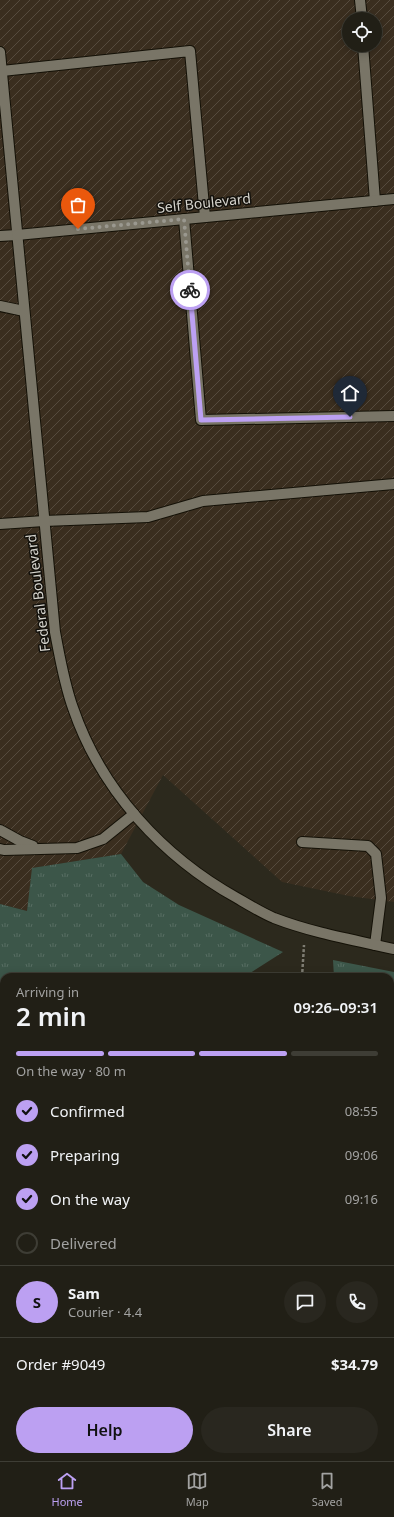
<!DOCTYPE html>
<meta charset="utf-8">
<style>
body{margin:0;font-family:"Noto Sans",sans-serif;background:#29271f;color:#f1f3f6;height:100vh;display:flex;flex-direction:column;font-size:15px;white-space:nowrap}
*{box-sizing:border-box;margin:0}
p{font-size:13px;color:#a2a2a1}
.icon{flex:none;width:22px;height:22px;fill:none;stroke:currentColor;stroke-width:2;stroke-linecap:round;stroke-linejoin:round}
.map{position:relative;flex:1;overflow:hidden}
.panel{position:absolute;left:0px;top:973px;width:394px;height:488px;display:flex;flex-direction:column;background:#211f16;border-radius:12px 12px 0 0;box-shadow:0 2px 10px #0003,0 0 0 1px #3e3d35}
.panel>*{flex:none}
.buttons{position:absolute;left:342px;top:12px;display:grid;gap:8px}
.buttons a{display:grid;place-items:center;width:40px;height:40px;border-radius:50%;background:#211f16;box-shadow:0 2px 10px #0003,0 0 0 1px #3e3d35;font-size:20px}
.pin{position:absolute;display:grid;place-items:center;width:34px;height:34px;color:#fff;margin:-41px -17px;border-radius:50% 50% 50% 0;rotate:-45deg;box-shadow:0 0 4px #0007}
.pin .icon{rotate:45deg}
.courier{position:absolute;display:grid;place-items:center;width:40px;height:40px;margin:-20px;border:3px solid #bca0f2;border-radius:50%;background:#fff;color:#222;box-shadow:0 1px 5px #0007}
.summary em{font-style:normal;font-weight:600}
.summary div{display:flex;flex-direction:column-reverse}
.summary{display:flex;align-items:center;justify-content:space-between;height:68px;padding:0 16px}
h1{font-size:26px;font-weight:600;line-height:30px}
.bar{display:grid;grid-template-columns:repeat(4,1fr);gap:6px 4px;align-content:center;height:48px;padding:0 16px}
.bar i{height:5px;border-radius:3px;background:#3e3d35}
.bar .selected{background:#bca0f2}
.bar p{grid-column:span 4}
.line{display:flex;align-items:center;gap:10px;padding:0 16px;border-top:1px solid #3e3d35}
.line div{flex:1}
.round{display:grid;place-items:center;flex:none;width:42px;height:42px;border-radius:21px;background:#29271f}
ol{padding:0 16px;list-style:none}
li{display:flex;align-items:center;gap:12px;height:44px}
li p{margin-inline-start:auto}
li .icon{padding:4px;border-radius:50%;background:#bca0f2;color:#111;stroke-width:4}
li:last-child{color:#a2a2a1}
li i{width:22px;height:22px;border:2px solid #3e3d35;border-radius:50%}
.action{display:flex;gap:8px;margin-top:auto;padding:8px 16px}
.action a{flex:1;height:46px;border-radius:24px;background:#bca0f2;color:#111;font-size:16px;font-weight:600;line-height:46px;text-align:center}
.action a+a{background:#29271f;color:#f1f3f6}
.tabs{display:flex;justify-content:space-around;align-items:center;height:56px;border-top:1px solid #3e3d35;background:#211f16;font-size:11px;color:#a2a2a1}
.tabs a{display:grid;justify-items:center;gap:2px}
.tabs .selected{color:#bca0f2}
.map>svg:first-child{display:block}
.industrial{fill:url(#industrial-furrows);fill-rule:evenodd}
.grass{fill:url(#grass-tufts)}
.wetland{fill:url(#wetland-marsh)}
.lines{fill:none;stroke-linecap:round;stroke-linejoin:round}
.service-casing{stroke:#141107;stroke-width:12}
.minor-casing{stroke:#141107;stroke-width:12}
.motorway-casing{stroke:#141107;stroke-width:14}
.path{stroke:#7e7c72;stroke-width:2.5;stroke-dasharray:3 2;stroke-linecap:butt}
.service{stroke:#797567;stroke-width:10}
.minor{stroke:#797567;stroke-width:10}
.motorway{stroke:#d29b65;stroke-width:12}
.done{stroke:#9a988f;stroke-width:4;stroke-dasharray:0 7.2}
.route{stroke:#bca0f2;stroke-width:5}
.labels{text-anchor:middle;stroke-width:3;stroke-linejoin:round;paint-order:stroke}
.street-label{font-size:14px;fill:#d6d4cd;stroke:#13110c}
</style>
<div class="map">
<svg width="394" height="1461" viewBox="0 0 394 1461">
<defs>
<pattern id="industrial-furrows" width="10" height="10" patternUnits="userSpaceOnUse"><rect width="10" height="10" fill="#3a2e1f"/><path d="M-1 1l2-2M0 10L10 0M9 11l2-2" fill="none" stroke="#564b3e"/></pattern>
<pattern id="grass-tufts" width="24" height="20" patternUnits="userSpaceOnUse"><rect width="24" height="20" fill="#3c5649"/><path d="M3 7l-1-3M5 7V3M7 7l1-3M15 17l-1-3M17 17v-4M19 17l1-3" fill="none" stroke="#576d62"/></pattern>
<pattern id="wetland-marsh" width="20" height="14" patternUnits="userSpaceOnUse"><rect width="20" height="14" fill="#3c5649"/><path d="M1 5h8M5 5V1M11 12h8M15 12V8" fill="none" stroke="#576d62"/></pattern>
</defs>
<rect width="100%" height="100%" fill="#2c291d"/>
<path class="industrial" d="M 0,0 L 394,0 L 394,902 L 349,896 L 282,882 L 163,775 L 121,854 L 33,868 L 27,911 L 0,904 ZM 349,19 L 375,19 L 375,45 L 349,45 Z"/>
<g class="grass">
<polygon points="121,854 143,882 179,905 283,952 244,977 4,977 4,1010 0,1009 0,904 27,911 32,868"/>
<polygon points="333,960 394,972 394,1092 390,1091 390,1048 394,1031 390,1028 390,977 334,977"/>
</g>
<polygon class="wetland" points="0,1374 4,1375 4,1457 378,1457 394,1461 0,1461"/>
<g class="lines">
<defs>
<g id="service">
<polyline points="360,0 362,19"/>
<polyline points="363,45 375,201"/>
<polyline points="2,71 190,51 205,217"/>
<polyline points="184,219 201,420 394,416"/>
<polyline points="0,236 17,235"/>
<polyline points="0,306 24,311"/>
<polyline points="0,524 44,521 148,517 203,501 394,484"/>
<polyline points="0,830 20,841 33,846"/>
<polyline points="302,842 368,846 376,854 381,898 375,945"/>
<polyline points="0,849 4,850 77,848 103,839 134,814"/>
</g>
<g id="minor">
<path d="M 0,52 L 55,632 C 60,658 64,683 73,708 C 101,790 163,857 237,898 C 249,905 262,913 274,918 C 313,933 354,940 394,949"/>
<polyline points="17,235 394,199"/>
</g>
<g id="motorway">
<polyline points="0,1093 4,1094"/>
<polyline points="0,1171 4,1172"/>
<polyline points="390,1180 394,1181"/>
<polyline points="0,1241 4,1242"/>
<polyline points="390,1257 394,1258"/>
<polyline points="0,1319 4,1320"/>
<polyline points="390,1328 394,1329"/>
<polyline points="390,1406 394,1407"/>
</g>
</defs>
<use href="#service" class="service-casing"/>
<use href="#minor" class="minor-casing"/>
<use href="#motorway" class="motorway-casing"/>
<g class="path">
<polyline points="302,977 304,945"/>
<polyline points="0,986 4,987"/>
<polyline points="390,1056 394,1057"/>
</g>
<use href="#service" class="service"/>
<use href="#minor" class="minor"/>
<use href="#motorway" class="motorway"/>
</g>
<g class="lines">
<polyline class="done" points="78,229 184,219 190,290"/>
<polyline class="route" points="190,290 201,420 350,417"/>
</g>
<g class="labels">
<g class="street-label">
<text transform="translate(204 203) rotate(-6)" y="5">Self Boulevard</text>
<text transform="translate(38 593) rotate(-97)" y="5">Federal Boulevard</text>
</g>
</g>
</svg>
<div class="buttons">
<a><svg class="icon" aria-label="locate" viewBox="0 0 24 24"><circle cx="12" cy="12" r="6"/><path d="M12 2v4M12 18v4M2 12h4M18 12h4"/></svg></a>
</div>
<div class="pin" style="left:78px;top:229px;background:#ea580c"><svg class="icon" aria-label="bag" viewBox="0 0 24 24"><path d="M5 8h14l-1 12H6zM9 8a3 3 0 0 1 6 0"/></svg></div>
<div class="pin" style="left:350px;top:417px;background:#1f2937"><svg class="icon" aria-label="home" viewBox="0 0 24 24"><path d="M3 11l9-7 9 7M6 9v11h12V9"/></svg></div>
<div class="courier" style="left:190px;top:290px"><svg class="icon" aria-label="bike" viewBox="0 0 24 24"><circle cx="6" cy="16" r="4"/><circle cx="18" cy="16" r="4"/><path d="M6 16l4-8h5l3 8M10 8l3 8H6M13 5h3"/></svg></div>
<section class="panel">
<div class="summary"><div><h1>2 min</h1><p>Arriving in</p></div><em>09:26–09:31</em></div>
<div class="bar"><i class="selected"></i><i class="selected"></i><i class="selected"></i><i></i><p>On the way · 80 m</p></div>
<ol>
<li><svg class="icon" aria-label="check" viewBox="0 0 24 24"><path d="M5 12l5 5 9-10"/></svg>Confirmed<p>08:55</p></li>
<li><svg class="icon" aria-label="check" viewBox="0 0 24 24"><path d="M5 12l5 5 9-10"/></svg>Preparing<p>09:06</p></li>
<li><svg class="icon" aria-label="check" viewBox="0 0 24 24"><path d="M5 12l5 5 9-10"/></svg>On the way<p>09:16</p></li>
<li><i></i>Delivered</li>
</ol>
<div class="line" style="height:72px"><b class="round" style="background:#bca0f2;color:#111">S</b><div><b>Sam</b><p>Courier · 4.4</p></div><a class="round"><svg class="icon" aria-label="chat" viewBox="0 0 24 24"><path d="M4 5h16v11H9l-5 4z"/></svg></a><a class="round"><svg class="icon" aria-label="phone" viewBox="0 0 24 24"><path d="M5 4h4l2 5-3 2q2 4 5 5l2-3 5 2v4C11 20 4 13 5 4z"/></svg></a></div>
<div class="line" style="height:52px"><div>Order #9049</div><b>$34.79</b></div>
<div class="action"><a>Help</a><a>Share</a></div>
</section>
</div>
<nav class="tabs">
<a class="selected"><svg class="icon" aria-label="home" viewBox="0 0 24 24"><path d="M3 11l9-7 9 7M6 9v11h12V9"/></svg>Home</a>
<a><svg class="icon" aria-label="map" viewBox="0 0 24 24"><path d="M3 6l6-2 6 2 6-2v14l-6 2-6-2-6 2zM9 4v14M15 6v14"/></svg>Map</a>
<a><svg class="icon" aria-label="saved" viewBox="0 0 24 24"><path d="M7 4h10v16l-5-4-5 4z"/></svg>Saved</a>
</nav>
